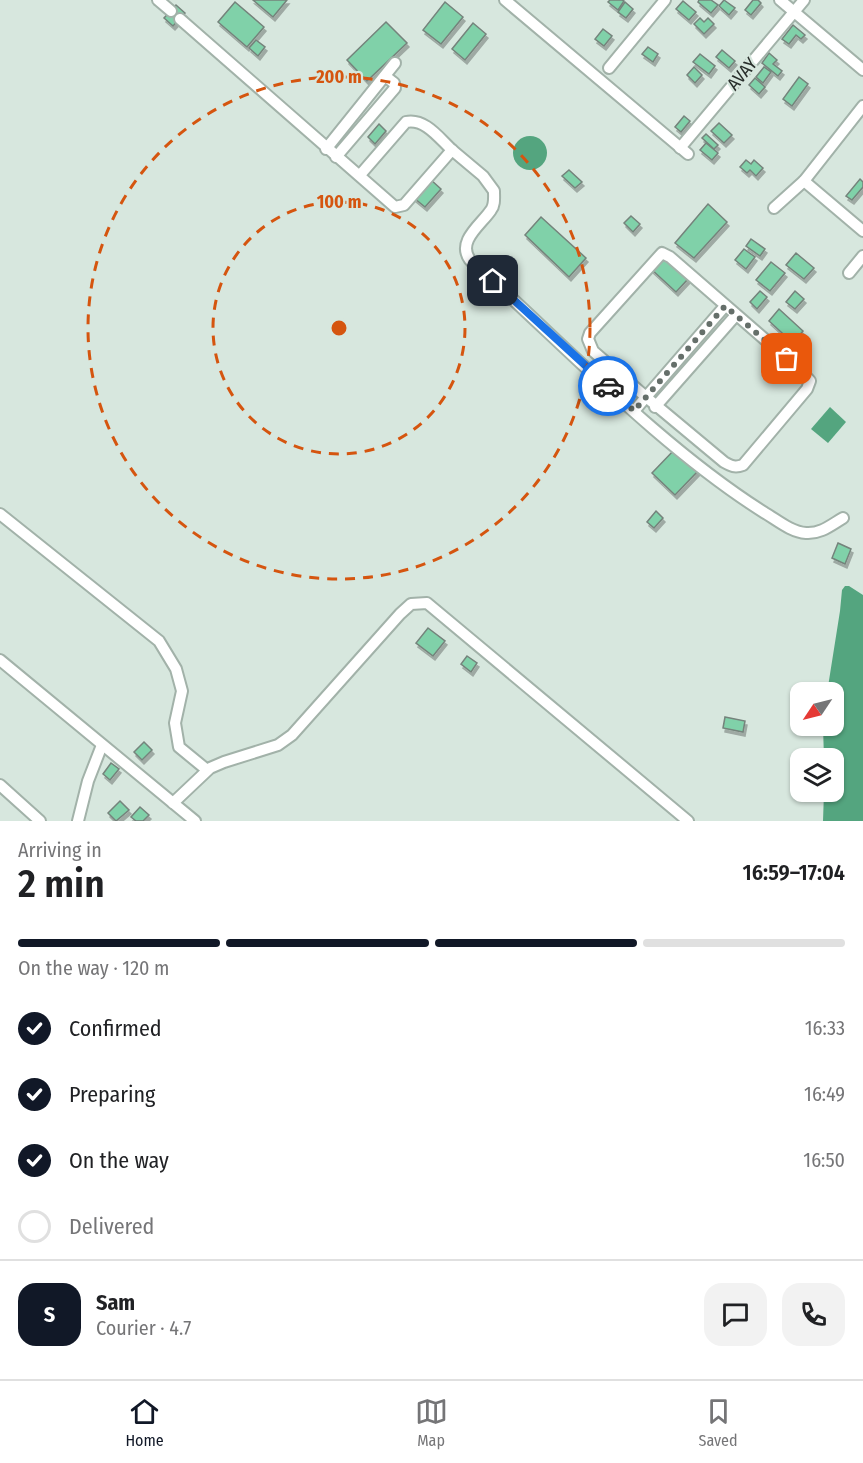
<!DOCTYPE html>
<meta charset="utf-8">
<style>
body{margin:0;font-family:"Fira Sans Condensed",sans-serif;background:#f2f2f2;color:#202124;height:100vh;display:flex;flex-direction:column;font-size:22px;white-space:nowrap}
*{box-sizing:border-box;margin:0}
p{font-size:20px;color:#757577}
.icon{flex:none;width:33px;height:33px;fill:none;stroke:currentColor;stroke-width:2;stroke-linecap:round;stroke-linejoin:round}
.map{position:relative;height:821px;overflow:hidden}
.details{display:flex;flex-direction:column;background:#fff;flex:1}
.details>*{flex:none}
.needle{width:39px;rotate:235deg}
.buttons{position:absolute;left:790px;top:682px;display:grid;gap:12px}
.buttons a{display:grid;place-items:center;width:54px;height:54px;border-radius:12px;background:#fff;box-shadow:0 2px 4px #0004;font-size:30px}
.pin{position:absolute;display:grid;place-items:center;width:51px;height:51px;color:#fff;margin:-26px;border-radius:12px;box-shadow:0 3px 9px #0006}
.courier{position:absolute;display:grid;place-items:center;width:60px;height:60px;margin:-30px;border:4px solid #1a73e8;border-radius:50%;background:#fff;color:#222;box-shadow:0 2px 8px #0007}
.headline em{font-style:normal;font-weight:600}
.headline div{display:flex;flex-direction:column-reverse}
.headline{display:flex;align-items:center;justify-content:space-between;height:102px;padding:0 18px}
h1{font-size:39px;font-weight:600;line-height:45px}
.bar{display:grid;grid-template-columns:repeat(4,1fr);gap:9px 6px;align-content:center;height:72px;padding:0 18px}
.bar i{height:8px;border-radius:4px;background:#e0e0e0}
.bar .on{background:#111827}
.bar p{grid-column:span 4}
.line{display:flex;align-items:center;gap:15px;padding:0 18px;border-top:2px solid #e0e0e0}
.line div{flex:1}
.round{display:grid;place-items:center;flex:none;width:63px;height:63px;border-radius:18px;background:#f2f2f2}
ol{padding:0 18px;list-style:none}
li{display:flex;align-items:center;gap:18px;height:66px}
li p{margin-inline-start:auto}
li .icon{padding:6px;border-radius:50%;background:#111827;color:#fff;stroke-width:4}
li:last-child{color:#757577}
li i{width:33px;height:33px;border:3px solid #e0e0e0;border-radius:50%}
.tabs{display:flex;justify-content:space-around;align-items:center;height:84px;border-top:2px solid #e0e0e0;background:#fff;font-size:16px;color:#757577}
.tabs a{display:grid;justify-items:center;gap:3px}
.tabs .on{color:#111827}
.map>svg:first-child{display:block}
.water{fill:#54a57f}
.building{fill:#80d1a9;stroke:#74837b;stroke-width:1.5;filter:url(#shadow)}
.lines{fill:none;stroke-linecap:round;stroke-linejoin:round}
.minor-casing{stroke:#a2b2a9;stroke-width:14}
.minor{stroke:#fff;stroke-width:10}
.done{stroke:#656f6a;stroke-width:6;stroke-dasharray:0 10.8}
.route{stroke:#1a73e8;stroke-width:8}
.ring{fill:none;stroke:#d5550f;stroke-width:3;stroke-dasharray:10 8}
.labels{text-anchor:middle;stroke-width:4.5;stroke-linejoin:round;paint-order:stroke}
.street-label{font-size:18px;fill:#282e2b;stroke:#d7e7de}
.centre{fill:#d5550f;stroke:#d7e7de;stroke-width:3}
.ring-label{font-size:18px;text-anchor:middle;font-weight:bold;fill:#d5550f;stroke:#d7e7de;stroke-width:4.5;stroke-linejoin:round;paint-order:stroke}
</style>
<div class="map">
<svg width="863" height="821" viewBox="0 0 863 821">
<defs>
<filter id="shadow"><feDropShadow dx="2" dy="4" stdDeviation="0" flood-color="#0004"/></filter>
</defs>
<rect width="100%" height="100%" fill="#d7e7de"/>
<g class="water">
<circle cx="530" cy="153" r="17"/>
<polygon points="830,407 846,422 828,443 811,429"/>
<polygon points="845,586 849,586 863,595 863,821 823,821 824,792 834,792 834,759 824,759 823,726 834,726 834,693 827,693 840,611 842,590"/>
</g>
<g class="building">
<polygon points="253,0 287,0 273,17"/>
<polygon points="610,0 622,0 624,1 618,10 608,2"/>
<polygon points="699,0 711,0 718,5 711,13 698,2"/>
<polygon points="724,0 735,8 729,15 719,6"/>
<polygon points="753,0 758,0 761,3 751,15 745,10"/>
<polygon points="683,1 696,12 689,20 676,9"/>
<polygon points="235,2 264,27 247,47 218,22"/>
<polygon points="445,2 463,17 441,44 423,30"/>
<polygon points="625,2 633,9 626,18 618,12"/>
<polygon points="176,5 185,13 173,26 164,18"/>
<polygon points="700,18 704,22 708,18 714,24 704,34 694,24"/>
<polygon points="386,22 407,43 367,81 347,60"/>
<polygon points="473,23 486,34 465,60 452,49"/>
<polygon points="793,25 805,35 801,39 796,35 789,44 782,39"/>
<polygon points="603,29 612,36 604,46 595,39"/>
<polygon points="256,40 265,47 258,56 249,48"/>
<polygon points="648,47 658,54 653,62 642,54"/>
<polygon points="722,50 735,61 729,68 716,57"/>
<polygon points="769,53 777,60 773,64 782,71 778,76 762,63"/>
<polygon points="700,54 715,66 709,74 693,62"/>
<polygon points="694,67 702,75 695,83 687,75"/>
<polygon points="764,67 771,72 763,83 756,77"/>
<polygon points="799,77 808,84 792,106 783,99"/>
<polygon points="755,78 765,87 759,94 749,85"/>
<polygon points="684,116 690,121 681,132 675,127"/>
<polygon points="719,123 732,135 724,143 711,131"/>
<polygon points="379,124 386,131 375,144 368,137"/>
<polygon points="706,134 718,145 714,149 702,138"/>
<polygon points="706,143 718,153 712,160 700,150"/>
<polygon points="746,160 751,164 754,160 763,168 756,176 750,170 747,173 740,167"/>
<polygon points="569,170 582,182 575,188 562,176"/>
<polygon points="430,179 441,189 425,207 414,198"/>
<polygon points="860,179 863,182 863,187 852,200 846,196"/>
<polygon points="708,204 727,222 694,258 675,243"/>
<polygon points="631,216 640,224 633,232 624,223"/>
<polygon points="541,217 586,258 569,277 525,235"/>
<polygon points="751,239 765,249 760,256 746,246"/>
<polygon points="744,249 755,257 746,269 735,260"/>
<polygon points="796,253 814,268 804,279 786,265"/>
<polygon points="661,255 688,279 676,292 650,268"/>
<polygon points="771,262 785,273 770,291 756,280"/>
<polygon points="490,267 499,274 487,289 478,281"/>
<polygon points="760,291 767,297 757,309 750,302"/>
<polygon points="795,291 804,299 795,309 786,302"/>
<polygon points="779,309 803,331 793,343 769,321"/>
<polygon points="675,449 698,471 675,495 652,473"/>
<polygon points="656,511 663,518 654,528 647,522"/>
<polygon points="838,543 851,549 845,564 832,558"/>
<polygon points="428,628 445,641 433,656 416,643"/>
<polygon points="467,656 477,663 471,672 461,664"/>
<polygon points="725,717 745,721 743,732 723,728"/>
<polygon points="144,742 152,750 142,760 134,752"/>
<polygon points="111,763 119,769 110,780 103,774"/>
<polygon points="120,801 129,810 116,821 108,813"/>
<polygon points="140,807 149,815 143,821 136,821 131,817"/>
</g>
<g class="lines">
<defs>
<g id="minor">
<polyline points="158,0 171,11"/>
<polyline points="505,0 688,154"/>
<polyline points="780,0 863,70"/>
<path d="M 180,19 L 395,207 L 404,205 L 452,150 L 483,176 L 494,191 C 494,198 495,205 491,210 C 482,224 456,241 470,260 C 474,265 480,270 484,274"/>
<polyline points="609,68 665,0"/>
<polyline points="680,148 804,0"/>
<polyline points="326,149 395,63"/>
<polyline points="336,157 395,88 394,83 385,76"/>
<path d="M 360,175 L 406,122 C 425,118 439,138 452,150"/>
<polyline points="804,181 863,231"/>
<polyline points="774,208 804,181 863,106"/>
<polyline points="849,273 863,256"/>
<path d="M 493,281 C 578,359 668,452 765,513 C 777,520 791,532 806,533 C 821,534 831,525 843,518"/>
<polyline points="655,407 736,315"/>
<path d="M 634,411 L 646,397 L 593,351 L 588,339 L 590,333 L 662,253 L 670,257 L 799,369 L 810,381 L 807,389 L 743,465 C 735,468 731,466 724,462 L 646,397 L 725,306"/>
<polyline points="0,514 159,641 176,669 182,691 175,723 179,747 207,770"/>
<polyline points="0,660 195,821"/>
<polyline points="0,785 40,821"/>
<polyline points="173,803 210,768 224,762 278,745 292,735 400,614 411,604 427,603 688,821"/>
<polyline points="78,821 88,781 102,745"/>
</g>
</defs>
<use href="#minor" class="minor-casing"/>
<use href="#minor" class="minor"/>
</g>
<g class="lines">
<polyline class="done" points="608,386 634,411 725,306 787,359"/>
<polyline class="route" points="493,281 608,386"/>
</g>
<g class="ring">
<circle cx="339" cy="328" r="126"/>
<circle cx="339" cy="328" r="251"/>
</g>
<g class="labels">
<g class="street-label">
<text transform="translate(742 74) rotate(-50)" y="6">AVAY</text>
</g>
</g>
<circle cx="339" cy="328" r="9" class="centre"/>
<g class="ring-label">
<text x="339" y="83">200 m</text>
<text x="339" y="208">100 m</text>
</g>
</svg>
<div class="buttons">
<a><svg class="needle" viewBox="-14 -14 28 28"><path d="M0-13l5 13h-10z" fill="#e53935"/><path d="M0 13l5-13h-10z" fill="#757577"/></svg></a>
<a><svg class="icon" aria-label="layers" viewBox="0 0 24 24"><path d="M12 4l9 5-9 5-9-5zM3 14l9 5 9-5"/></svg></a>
</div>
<div class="pin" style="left:787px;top:359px;background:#ea580c"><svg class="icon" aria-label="bag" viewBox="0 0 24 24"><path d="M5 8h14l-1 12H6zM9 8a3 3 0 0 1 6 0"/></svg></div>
<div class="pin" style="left:493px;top:281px;background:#1f2937"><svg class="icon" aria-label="home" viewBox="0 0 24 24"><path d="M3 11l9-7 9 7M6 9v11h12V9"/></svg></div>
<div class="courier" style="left:608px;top:386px"><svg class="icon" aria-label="car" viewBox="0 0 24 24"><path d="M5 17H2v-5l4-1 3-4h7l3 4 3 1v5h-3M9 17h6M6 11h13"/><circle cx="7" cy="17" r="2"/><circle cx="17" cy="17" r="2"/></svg></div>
</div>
<section class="details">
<div class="headline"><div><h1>2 min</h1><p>Arriving in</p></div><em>16:59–17:04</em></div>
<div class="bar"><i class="on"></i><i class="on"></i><i class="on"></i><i></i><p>On the way · 120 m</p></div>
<ol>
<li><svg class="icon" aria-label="check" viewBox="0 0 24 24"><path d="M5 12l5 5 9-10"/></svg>Confirmed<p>16:33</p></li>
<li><svg class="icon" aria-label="check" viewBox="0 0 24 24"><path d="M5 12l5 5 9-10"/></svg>Preparing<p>16:49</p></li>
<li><svg class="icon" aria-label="check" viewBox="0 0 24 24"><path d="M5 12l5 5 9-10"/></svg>On the way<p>16:50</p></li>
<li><i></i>Delivered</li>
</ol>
<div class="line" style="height:108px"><b class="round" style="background:#111827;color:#fff">S</b><div><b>Sam</b><p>Courier · 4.7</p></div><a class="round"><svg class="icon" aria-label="chat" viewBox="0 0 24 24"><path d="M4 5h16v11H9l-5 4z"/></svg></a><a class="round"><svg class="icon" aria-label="phone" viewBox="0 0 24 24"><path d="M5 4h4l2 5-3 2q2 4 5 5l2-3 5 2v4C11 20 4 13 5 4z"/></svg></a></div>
</section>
<nav class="tabs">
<a class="on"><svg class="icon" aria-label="home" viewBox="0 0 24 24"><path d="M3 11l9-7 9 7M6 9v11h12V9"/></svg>Home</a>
<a><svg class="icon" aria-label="map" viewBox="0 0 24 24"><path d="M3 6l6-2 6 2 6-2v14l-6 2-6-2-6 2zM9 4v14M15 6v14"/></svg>Map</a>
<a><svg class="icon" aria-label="saved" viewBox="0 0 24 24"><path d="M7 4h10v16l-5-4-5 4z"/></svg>Saved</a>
</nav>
